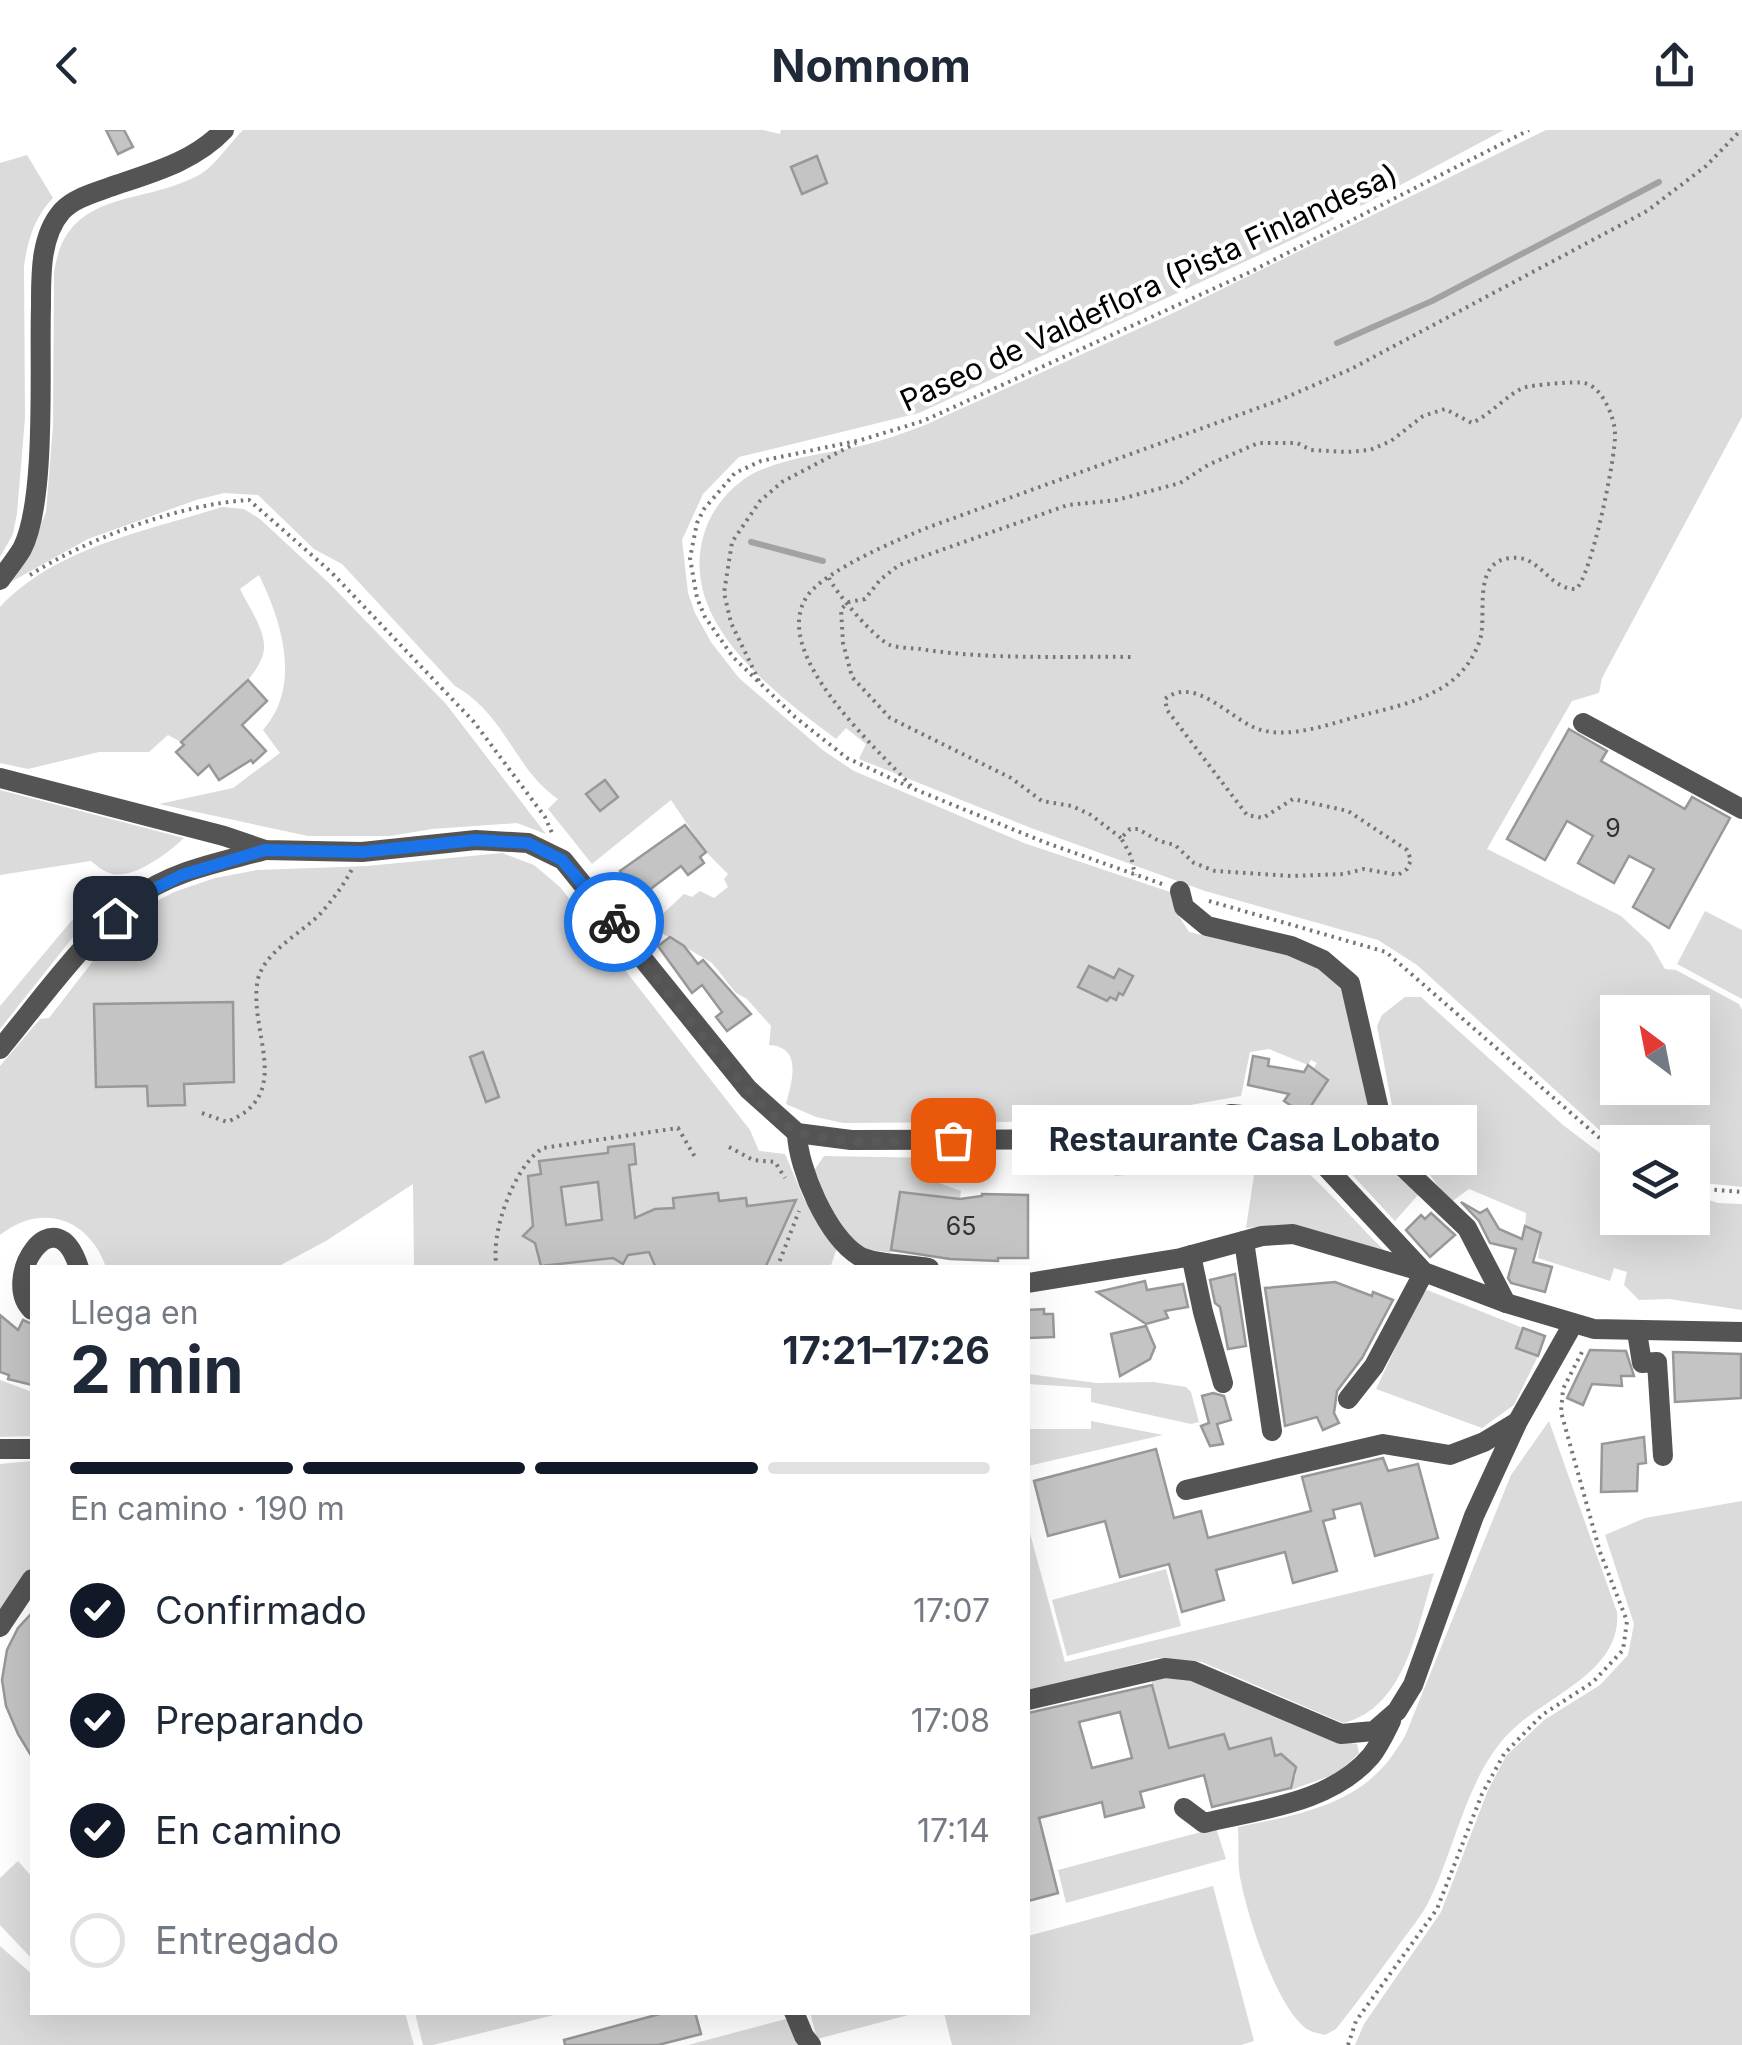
<!DOCTYPE html>
<html lang="es">
<meta charset="utf-8">
<style>
body{margin:0;font-family:Inter,sans-serif;background:#f2f2f3;color:#1f2937;height:100vh;display:flex;flex-direction:column;font-size:38px;white-space:nowrap}
*{box-sizing:border-box;margin:0}
p{font-size:32px;color:#747a83}
.icon{flex:none;width:55px;height:55px;fill:none;stroke:currentColor;stroke-width:2;stroke-linecap:round;stroke-linejoin:round}
.map{position:relative;flex:1;overflow:hidden}
.sheet{position:absolute;left:30px;top:1135px;width:1000px;height:750px;display:flex;flex-direction:column;background:#fff;border-radius:0px;box-shadow:0 10px 40px #0002}
.sheet>*{flex:none}
.needle{width:65px;rotate:328deg}
.controls{position:absolute;left:1600px;top:865px;display:grid;gap:20px}
.controls a{display:grid;place-items:center;width:110px;height:110px;border-radius:0px;background:#fff;box-shadow:0 10px 40px #0002;font-size:50px}
.pin{position:absolute;display:grid;place-items:center;width:85px;height:85px;color:#fff;margin:-42px;border-radius:20px;box-shadow:0 5px 15px #0006}
.courier{position:absolute;display:grid;place-items:center;width:100px;height:100px;margin:-50px;border:8px solid #1a73e8;border-radius:50%;background:#fff;color:#222;box-shadow:0 2px 12px #0007}
.bubble{position:absolute;height:70px;border-radius:0px;background:#fff;box-shadow:0 10px 40px #0002;font-size:32px;font-weight:700;line-height:70px;text-align:center}
.summary em{font-style:normal;font-weight:700}
.summary div{display:flex;flex-direction:column-reverse}
.summary{display:flex;align-items:center;justify-content:space-between;height:170px;padding:0 40px}
h1{font-size:65px;font-weight:700;line-height:75px}
.bar{display:grid;grid-template-columns:repeat(4,1fr);gap:15px 10px;align-content:center;height:120px;padding:0 40px}
.bar i{height:12px;border-radius:8px;background:#e0e1e3}
.bar .on{background:#111827}
.bar p{grid-column:span 4}
ol{padding:0 40px;list-style:none}
li{display:flex;align-items:center;gap:30px;height:110px}
li p{margin-inline-start:auto}
li .icon{padding:10px;border-radius:50%;background:#111827;color:#fff;stroke-width:4}
li:last-child{color:#747a83}
li i{width:55px;height:55px;border:5px solid #e0e1e3;border-radius:50%}
header{display:flex;justify-content:space-between;align-items:center;height:130px;padding:0 40px;background:#fff;font-size:45px;font-weight:700}
.map>svg:first-child{display:block}
.green{fill:#dbdbdb;fill-rule:evenodd}
.lines{fill:none;stroke-linecap:round;stroke-linejoin:round}
.stream{stroke:#a2a2a2;stroke-width:6}
.building{fill:#c4c4c4;stroke:#989898;stroke-width:2.5;fill-rule:evenodd}
.path{stroke:#767676;stroke-width:4;stroke-dasharray:2.5 5;stroke-linecap:butt}
.minor{stroke:#545454;stroke-width:20}
.done{stroke:#595959;stroke-width:10;stroke-dasharray:0 18}
.route{stroke:#1a73e8;stroke-width:12}
.labels{text-anchor:middle;stroke-width:8;stroke-linejoin:round;paint-order:stroke}
.number-label{font-size:25px;fill:#313131}
.street-label{font-size:30px;fill:#000;stroke:#fff}
</style>
<header><svg class="icon" aria-label="back" viewBox="0 0 24 24"><path d="M15 5l-7 7 7 7"/></svg>Nomnom<svg class="icon" aria-label="share" viewBox="0 0 24 24"><path d="M12 15V3M7 8l5-5 5 5M5 13v7h14v-7"/></svg></header>
<div class="map">
<svg width="1742" height="1915" viewBox="0 0 1742 1915">
<rect width="100%" height="100%" fill="#fff"/>
<g class="green">
<path d="M 243,0 L 763,0 L 780,4 L 781,0 L 1504,0 L 1361,76 L 1351,64 L 1331,75 L 1334,89 L 1298,107 L 919,283 L 739,327 L 703,364 L 682,410 L 688,463 L 695,483 L 711,512 L 739,548 L 824,621 L 854,641 L 1024,713 L 1173,763 L 1179,786 L 1189,802 L 1311,831 L 1341,857 L 1418,1065 L 1395,1091 L 1307,996 L 1305,985 L 1328,950 L 1313,939 L 1317,933 L 1311,930 L 1308,935 L 1269,919 L 1250,922 L 1241,966 L 1100,991 L 843,993 L 816,987 L 786,974 C 792,951 803,917 769,915 L 771,896 L 747,869 L 736,863 L 712,833 L 650,796 L 684,764 L 692,767 L 700,761 L 714,768 L 728,757 L 724,749 L 728,744 L 706,722 L 671,670 L 592,734 L 548,679 L 558,669 C 514,639 507,586 455,556 L 342,434 L 314,419 L 258,365 L 224,363 L 196,370 L 88,409 L 11,452 L 28,428 L 46,382 L 53,296 L 54,143 C 66,58 139,77 199,45 C 214,37 230,13 243,0 Z"/>
<path d="M 1546,0 L 1742,0 L 1742,287 L 1602,548 L 1599,563 L 1572,571 L 1487,719 L 1621,786 L 1650,813 L 1665,839 L 1676,840 L 1739,874 L 1742,880 L 1742,1057 L 1693,1052 L 1692,1012 L 1618,1012 L 1617,1016 L 1417,835 L 1378,810 L 1205,761 L 1031,698 L 859,629 L 866,614 L 846,598 L 836,609 C 776,564 677,492 704,404 C 711,379 732,354 756,342 C 789,327 825,324 860,316 C 882,311 904,303 925,295 L 1171,184 ZM 1618,882 L 1692,882 L 1692,958 L 1618,958 Z"/>
<path d="M 27,25 L 53,68 C 34,88 28,109 24,136 L 25,288 L 17,383 L 13,404 L 0,427 L 0,33 Z"/>
<path d="M 222,377 L 244,379 L 260,389 L 330,454 L 446,574 L 546,704 L 517,693 L 432,699 L 390,706 L 308,706 L 159,674 L 233,658 L 280,623 L 263,600 C 302,556 282,492 259,445 L 240,459 C 248,476 265,499 264,518 C 263,548 203,592 181,612 L 168,605 L 149,622 L 99,622 L 28,639 L 0,633 L 0,477 C 56,417 147,401 222,377 Z"/>
<path d="M 0,660 L 184,708 C 169,722 135,749 112,744 C 104,742 97,736 91,731 L 0,745 Z"/>
<path d="M 502,723 L 534,735 L 560,757 L 750,1000 L 759,1021 L 785,1024 L 804,1069 L 837,1118 L 830,1138 L 414,1137 L 413,1054 L 326,1111 L 277,1137 L 106,1137 C 89,1088 41,1072 0,1105 L 0,936 L 40,889 L 49,888 L 117,800 L 146,777 L 174,762 L 215,748 L 257,740 L 367,736 Z"/>
<polygon points="1705,781 1742,800 1742,869 1677,834"/>
<polygon points="73,789 81,797 0,899 0,876"/>
<polygon points="1405,867 1421,867 1563,995 1617,1036 1618,1088 1692,1088 1693,1065 1718,1073 1742,1074 1742,1180 1669,1169 1639,1170 1624,1155 1627,1142 1614,1138 1610,1151 1538,1128 1541,1103 1525,1096 1526,1083 1469,1059 1450,1073 1396,997 1377,896 1382,885"/>
<path d="M 1249,1001 C 1302,1027 1342,1079 1384,1120 L 1381,1123 C 1335,1108 1294,1091 1246,1098 L 1256,1032 L 1115,1046 L 1114,1027 Z"/>
<path d="M 824,1026 L 939,1028 L 939,1053 L 961,1061 L 960,1069 L 900,1062 L 890,1123 C 883,1121 872,1121 865,1118 C 838,1105 824,1068 813,1042 Z"/>
<polygon points="1427,1160 1523,1198 1516,1218 1538,1226 1514,1275 1482,1298 1376,1259 1421,1164"/>
<polygon points="1028,1244 1097,1253 1154,1252 1186,1257 1191,1262 1199,1292 1191,1294 1091,1272 1091,1258 1028,1254"/>
<polygon points="0,1250 32,1262 32,1306 0,1307"/>
<polygon points="1091,1291 1163,1305 1028,1336 1028,1299 1091,1299"/>
<path d="M 1549,1291 L 1617,1482 C 1622,1542 1547,1565 1510,1602 C 1465,1648 1456,1719 1427,1775 C 1419,1790 1406,1804 1396,1819 C 1376,1846 1357,1873 1336,1899 L 1325,1905 C 1317,1903 1309,1902 1303,1896 C 1276,1873 1248,1788 1241,1752 C 1237,1735 1239,1715 1238,1697 C 1287,1687 1346,1678 1382,1638 C 1391,1629 1398,1617 1405,1606 L 1511,1345 Z"/>
<polygon points="32,1331 32,1436 0,1482 0,1334"/>
<polygon points="1742,1371 1742,1915 1355,1915 1364,1894 1441,1782 1488,1660 1506,1626 1544,1590 1600,1555 1628,1525 1634,1494 1605,1405 1645,1388"/>
<path d="M 1028,1396 L 1065,1532 L 1434,1443 C 1417,1496 1406,1578 1343,1593 L 1202,1532 L 1157,1528 L 1028,1563 Z"/>
<polygon points="1166,1439 1181,1496 1067,1526 1052,1470"/>
<polygon points="1191,1546 1337,1611 1357,1614 1359,1623 1338,1643 1291,1660 1289,1654 1296,1646 1296,1637 1291,1631 1283,1630 1281,1624 1275,1626 1270,1608 1229,1619 1224,1605 1169,1618 1151,1548"/>
<polygon points="1216,1698 1226,1729 1066,1773 1058,1740"/>
<polygon points="18,1731 32,1747 32,1829 0,1795 0,1748"/>
<polygon points="1213,1756 1254,1911 1241,1915 952,1915 944,1883 1028,1882 1028,1806"/>
<polygon points="0,1816 32,1844 32,1882 405,1883 414,1915 0,1915"/>
<polygon points="810,1882 916,1883 817,1909"/>
<polygon points="415,1883 415,1882 562,1883 433,1915 423,1915"/>
<polygon points="786,1889 801,1915 688,1915"/>
</g>
<g class="lines">
<g class="stream">
<polyline points="1337,213 1432,171 1659,52"/>
<polyline points="751,412 823,431"/>
</g>
</g>
<g class="building">
<polygon points="106,0 124,0 133,17 118,24"/>
<polygon points="817,26 827,53 802,64 791,37"/>
<polygon points="248,550 267,571 242,595 266,621 253,633 251,630 219,650 209,635 198,645 176,622 184,615 181,612"/>
<polygon points="1569,599 1607,621 1601,631 1685,679 1692,667 1730,688 1669,798 1633,777 1654,739 1629,726 1614,753 1578,733 1593,706 1567,691 1545,730 1507,709"/>
<polygon points="605,650 618,667 600,681 586,664"/>
<polygon points="685,695 706,722 700,727 704,733 688,745 681,736 640,767 620,741"/>
<polygon points="670,807 684,816 698,834 703,830 751,884 727,901 716,887 722,882 702,855 692,863 658,816"/>
<polygon points="1089,836 1114,848 1119,839 1133,846 1123,865 1119,863 1116,870 1110,867 1107,871 1078,857"/>
<polygon points="233,872 234,952 184,954 185,975 148,976 147,956 96,957 94,874"/>
<polygon points="483,922 499,967 486,972 470,927"/>
<polygon points="1253,926 1269,929 1268,936 1304,942 1308,935 1328,950 1305,985 1284,971 1289,964 1248,955"/>
<path d="M 634,1014 L 636,1034 L 629,1035 L 635,1088 L 655,1079 L 674,1078 L 673,1068 L 718,1063 L 719,1071 L 746,1068 L 747,1076 L 796,1070 L 765,1138 L 656,1138 L 649,1122 L 628,1125 L 623,1134 L 613,1128 L 541,1136 L 535,1113 L 523,1106 L 533,1096 L 528,1046 L 541,1044 L 539,1031 L 608,1023 L 608,1017 ZM 598,1052 L 602,1090 L 566,1095 L 561,1057 Z"/>
<polygon points="900,1062 960,1069 982,1066 982,1064 1028,1065 1028,1128 998,1128 998,1131 950,1129 891,1120"/>
<polygon points="1461,1072 1480,1083 1487,1079 1499,1099 1522,1109 1525,1096 1541,1103 1533,1132 1552,1137 1545,1162 1511,1153 1508,1148 1516,1119 1490,1113 1479,1091"/>
<polygon points="1431,1083 1455,1105 1430,1127 1406,1100 1421,1085 1425,1089"/>
<polygon points="1235,1144 1246,1216 1228,1219 1220,1177 1215,1173 1210,1150"/>
<polygon points="1145,1151 1147,1160 1183,1154 1188,1177 1165,1181 1168,1188 1146,1194 1097,1162"/>
<polygon points="1335,1152 1372,1166 1373,1162 1393,1170 1362,1228 1337,1261 1334,1283 1339,1293 1323,1300 1317,1287 1285,1296 1265,1158"/>
<polygon points="1044,1179 1044,1184 1053,1184 1054,1207 1028,1208 1028,1180"/>
<polygon points="0,1185 18,1200 23,1190 32,1194 32,1255 8,1249 9,1245 0,1242"/>
<polygon points="1146,1196 1155,1217 1150,1229 1120,1246 1111,1204"/>
<polygon points="1523,1198 1545,1206 1538,1226 1516,1218"/>
<polygon points="1590,1220 1626,1221 1634,1246 1621,1246 1622,1256 1592,1254 1583,1275 1567,1268"/>
<polygon points="1673,1222 1741,1224 1741,1268 1675,1272"/>
<polygon points="1213,1263 1224,1266 1231,1290 1217,1294 1223,1314 1210,1316 1201,1296 1209,1293 1202,1266"/>
<polygon points="1644,1307 1646,1333 1638,1334 1637,1361 1601,1362 1602,1314"/>
<polygon points="1156,1319 1174,1388 1201,1381 1208,1408 1311,1381 1302,1347 1383,1328 1388,1341 1418,1334 1438,1408 1375,1426 1361,1373 1333,1380 1335,1388 1323,1391 1337,1441 1293,1453 1285,1422 1216,1440 1224,1470 1182,1482 1169,1434 1120,1447 1105,1391 1048,1406 1034,1351"/>
<polygon points="32,1483 32,1627 18,1604 6,1576 2,1550 7,1520 18,1498"/>
<path d="M 1152,1555 L 1169,1618 L 1224,1604 L 1229,1619 L 1271,1608 L 1275,1626 L 1281,1624 L 1296,1637 L 1291,1658 L 1212,1677 L 1204,1645 L 1140,1662 L 1144,1677 L 1105,1687 L 1102,1672 L 1039,1688 L 1058,1763 L 1028,1771 L 1028,1583 ZM 1120,1582 L 1132,1628 L 1092,1638 L 1079,1592 Z"/>
<polygon points="667,1882 695,1882 701,1904 658,1915 565,1915 564,1910"/>
</g>
<g class="lines">
<g class="path">
<path d="M 30,445 C 88,408 181,374 249,370 L 331,442 L 474,592 L 545,687 L 552,703"/>
<path d="M 829,448 C 836,463 874,508 890,515 C 898,518 911,518 920,519 C 990,530 1063,526 1135,527"/>
<polyline points="759,551 731,493 724,463 732,412 760,371 782,352 856,313"/>
<path d="M 911,656 C 877,618 767,522 808,465 C 826,440 899,409 929,397 L 1280,270 L 1351,239 L 1647,81 L 1706,36 L 1741,0"/>
<path d="M 1121,708 L 1091,685 L 1072,676 L 1042,671 L 1011,648 L 890,588 L 852,547 L 843,513 L 841,479 L 849,472 L 865,469 L 880,450 L 899,435 L 1068,375 L 1117,370 L 1180,353 L 1208,335 L 1258,313 L 1297,313 L 1311,320 L 1347,322 L 1370,320 L 1391,311 L 1423,286 L 1445,279 L 1472,293 C 1491,284 1507,265 1523,258 C 1529,255 1577,251 1584,253 C 1602,256 1615,288 1615,304 C 1616,327 1591,447 1576,459 C 1547,459 1541,424 1510,428 C 1473,432 1486,480 1481,506 C 1478,518 1471,531 1463,540 C 1440,567 1399,576 1367,584 C 1334,592 1295,609 1261,600 C 1232,592 1196,544 1165,569 L 1167,580 L 1247,685 L 1263,688 L 1293,669 L 1348,681 L 1407,720 L 1411,730 L 1407,739 L 1398,745 L 1364,739 L 1344,744 L 1291,746 L 1215,741 L 1194,733 L 1175,715 L 1159,711 L 1138,699 L 1130,699 L 1121,708 L 1131,726 L 1135,745"/>
<polyline points="1162,754 1044,712 914,659 847,628 795,587 733,527 705,487 697,468 690,428 697,393 704,379 735,343 761,331 861,310 923,291 1248,143 1529,0"/>
<polyline points="1209,771 1386,822 1618,1024"/>
<path d="M 202,983 L 227,992 C 296,964 247,901 258,849 C 265,821 302,803 321,783 C 333,769 344,755 352,739"/>
<polyline points="729,1017 753,1030 775,1032 785,1048"/>
<polyline points="1692,1058 1742,1062"/>
<path d="M 497,1138 C 489,1105 514,1036 543,1018 L 678,998 L 695,1027"/>
<polyline points="777,1138 799,1081"/>
<polyline points="1348,1915 1356,1891 1437,1779 1482,1664 1504,1624 1542,1585 1593,1552 1623,1520 1627,1491 1600,1422 1561,1282 1563,1259 1584,1218"/>
</g>
<g class="minor">
<path d="M 0,450 C 7,440 16,429 22,419 C 47,371 39,234 41,176 C 41,145 40,106 62,81 C 74,68 94,63 110,57 C 151,43 194,32 224,0"/>
<polyline points="1583,593 1742,679"/>
<polyline points="0,648 224,706 265,720 362,722 476,710 528,713 563,730 748,959 797,1003 851,1010 1133,1009 1231,984 1264,987 1298,1007 1424,1142 1506,1173 1594,1199 1742,1202"/>
<polyline points="1180,761 1184,777 1207,796 1291,816 1323,830 1350,853 1383,997 1401,1035 1467,1098 1506,1173"/>
<path d="M 0,919 C 40,871 85,807 135,769 C 170,741 222,732 265,720"/>
<path d="M 797,1003 C 798,1039 827,1106 859,1126 C 872,1134 912,1135 929,1138"/>
<polyline points="1244,1111 1272,1301"/>
<polyline points="1191,1125 1203,1182 1223,1253"/>
<polyline points="1028,1153 1181,1128 1262,1106 1293,1104 1424,1142 1374,1236 1348,1269"/>
<path d="M 32,1180 C 0,1149 55,1062 79,1138"/>
<polyline points="1637,1202 1642,1233 1657,1232 1663,1326"/>
<polyline points="0,1319 32,1319"/>
<polyline points="1186,1360 1383,1314 1450,1325 1484,1312 1517,1292"/>
<polyline points="0,1497 32,1449"/>
<polyline points="1028,1570 1165,1538 1193,1541 1341,1604 1374,1601 1397,1581 1413,1555 1474,1386 1518,1291 1573,1194"/>
<path d="M 1184,1678 L 1204,1693 C 1261,1679 1331,1673 1371,1626 C 1379,1616 1385,1603 1391,1591"/>
<polyline points="794,1882 804,1906 811,1915"/>
</g>
</g>
<g class="lines">
<path class="done" d="M 614,792 C 644,831 762,993 800,1003 C 848,1017 904,1010 953,1010"/>
<polyline class="route" points="115,788 136,768 182,745 265,720 362,722 476,710 528,713 562,730 614,792"/>
</g>
<g class="labels">
<g class="number-label">
<text x="1613" y="707">9</text>
<text x="961" y="1105">65</text>
</g>
<g class="street-label">
<text transform="translate(1149 158) rotate(-25)" y="10">Paseo de Valdeflora (Pista Finlandesa)</text>
</g>
</g>
</svg>
<div class="controls">
<a><svg class="needle" viewBox="-14 -14 28 28"><path d="M0-13l5 13h-10z" fill="#e53935"/><path d="M0 13l5-13h-10z" fill="#747a83"/></svg></a>
<a><svg class="icon" aria-label="layers" viewBox="0 0 24 24"><path d="M12 4l9 5-9 5-9-5zM3 14l9 5 9-5"/></svg></a>
</div>
<div class="pin" style="left:953px;top:1010px;background:#ea580c"><svg class="icon" aria-label="bag" viewBox="0 0 24 24"><path d="M5 8h14l-1 12H6zM9 8a3 3 0 0 1 6 0"/></svg></div>
<div class="pin" style="left:115px;top:788px;background:#1f2937"><svg class="icon" aria-label="home" viewBox="0 0 24 24"><path d="M3 11l9-7 9 7M6 9v11h12V9"/></svg></div>
<div class="courier" style="left:614px;top:792px"><svg class="icon" aria-label="bike" viewBox="0 0 24 24"><circle cx="6" cy="16" r="4"/><circle cx="18" cy="16" r="4"/><path d="M6 16l4-8h5l3 8M10 8l3 8H6M13 5h3"/></svg></div>
<div class="bubble" style="left:1012px;top:975px;width:465px">Restaurante Casa Lobato</div>
<section class="sheet">
<div class="summary"><div><h1>2 min</h1><p>Llega en</p></div><em>17:21–17:26</em></div>
<div class="bar"><i class="on"></i><i class="on"></i><i class="on"></i><i></i><p>En camino · 190 m</p></div>
<ol>
<li><svg class="icon" aria-label="check" viewBox="0 0 24 24"><path d="M5 12l5 5 9-10"/></svg>Confirmado<p>17:07</p></li>
<li><svg class="icon" aria-label="check" viewBox="0 0 24 24"><path d="M5 12l5 5 9-10"/></svg>Preparando<p>17:08</p></li>
<li><svg class="icon" aria-label="check" viewBox="0 0 24 24"><path d="M5 12l5 5 9-10"/></svg>En camino<p>17:14</p></li>
<li><i></i>Entregado</li>
</ol>
</section>
</div>
